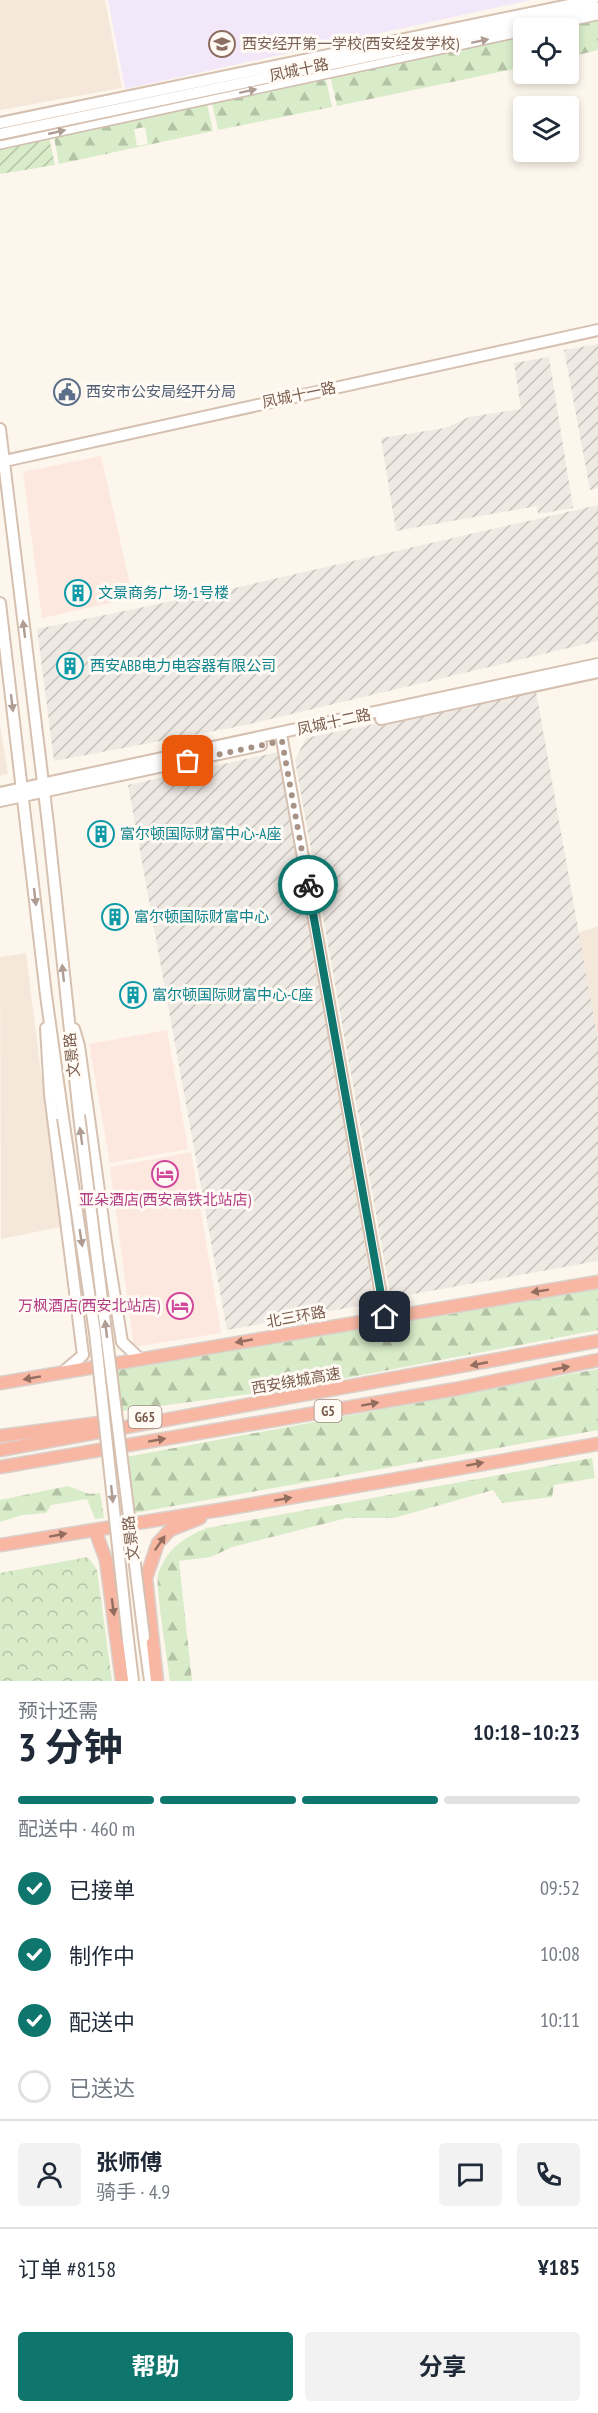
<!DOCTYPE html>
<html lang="zh">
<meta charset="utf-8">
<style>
body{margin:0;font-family:"PT Sans Narrow","Noto Sans SC",sans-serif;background:#f2f2f3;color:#1f2937;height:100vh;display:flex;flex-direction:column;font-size:22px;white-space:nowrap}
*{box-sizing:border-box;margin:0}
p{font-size:20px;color:#747a83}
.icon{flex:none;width:33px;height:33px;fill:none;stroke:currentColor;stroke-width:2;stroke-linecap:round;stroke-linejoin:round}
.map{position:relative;height:1681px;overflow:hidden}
.sheet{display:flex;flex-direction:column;background:#fff;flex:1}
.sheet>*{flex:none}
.buttons{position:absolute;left:513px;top:18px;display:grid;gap:12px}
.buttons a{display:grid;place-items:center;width:66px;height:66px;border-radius:6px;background:#fff;box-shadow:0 3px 9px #0003;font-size:30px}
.pin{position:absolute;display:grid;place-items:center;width:51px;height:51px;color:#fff;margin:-26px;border-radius:12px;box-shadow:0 3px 9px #0006}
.courier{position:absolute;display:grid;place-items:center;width:60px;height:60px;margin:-30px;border:4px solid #0f766e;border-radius:50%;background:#fff;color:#222;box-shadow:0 2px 8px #0007}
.summary em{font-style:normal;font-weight:700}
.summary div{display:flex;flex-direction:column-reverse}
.summary{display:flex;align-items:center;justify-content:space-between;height:102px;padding:0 18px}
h1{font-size:39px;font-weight:700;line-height:45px}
.bar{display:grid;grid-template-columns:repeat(4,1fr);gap:9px 6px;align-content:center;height:72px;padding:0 18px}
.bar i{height:8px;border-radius:4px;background:#e0e1e3}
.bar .current{background:#0f766e}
.bar p{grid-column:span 4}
.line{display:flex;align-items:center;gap:15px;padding:0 18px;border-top:2px solid #e0e1e3}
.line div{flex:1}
.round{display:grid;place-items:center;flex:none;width:63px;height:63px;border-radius:6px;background:#f2f2f3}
ol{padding:0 18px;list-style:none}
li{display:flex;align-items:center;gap:18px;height:66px}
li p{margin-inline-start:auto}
li .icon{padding:6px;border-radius:50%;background:#0f766e;color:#fff;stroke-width:4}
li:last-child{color:#747a83}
li i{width:33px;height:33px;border:3px solid #e0e1e3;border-radius:50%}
.cta{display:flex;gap:12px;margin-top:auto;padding:12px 18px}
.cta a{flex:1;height:69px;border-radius:6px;background:#0f766e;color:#fff;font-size:24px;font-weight:700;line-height:69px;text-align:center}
.cta a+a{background:#f2f2f3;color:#1f2937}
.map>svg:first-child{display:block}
.residential{fill:#f5e8da}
.commercial{fill:#fde8e0}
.industrial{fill:url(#industrial-furrows)}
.education{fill:#f3e8fa}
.forest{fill:url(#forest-firs);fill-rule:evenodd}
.park{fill:url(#park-crowns)}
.garden{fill:url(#garden-furrows)}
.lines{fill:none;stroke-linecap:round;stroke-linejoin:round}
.street-casing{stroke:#d1beb0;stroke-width:10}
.secondary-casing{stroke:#d6c0b0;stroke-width:14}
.highway-casing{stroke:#dad1cd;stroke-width:15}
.street{stroke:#fff;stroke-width:7}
.secondary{stroke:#fff;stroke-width:10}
.highway{stroke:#f7b7a3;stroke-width:12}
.secondary-bridge-casing{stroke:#d6c0b0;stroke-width:14;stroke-linecap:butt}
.secondary-bridge{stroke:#fff;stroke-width:10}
.oneway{fill:#af9d94}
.oneway2{fill:#936e5e}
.done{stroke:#a89285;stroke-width:6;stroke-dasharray:0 10.8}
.route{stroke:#0f766e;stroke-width:8}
.labels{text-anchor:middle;stroke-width:6;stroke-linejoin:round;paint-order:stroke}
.shield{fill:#fffaf3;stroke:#a28b7f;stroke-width:1.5}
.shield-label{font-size:14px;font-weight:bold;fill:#7a5c4d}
.education-label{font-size:15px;fill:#785e54;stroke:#fffaf3;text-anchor:start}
.street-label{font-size:15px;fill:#7a5c4d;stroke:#fffaf3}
.service-label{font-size:15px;fill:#4e5e75;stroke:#fffaf3;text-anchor:start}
.culture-label{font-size:15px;fill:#0d838f;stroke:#fffaf3;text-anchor:start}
.hotel-label{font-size:15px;fill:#b23c85;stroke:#fffaf3}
</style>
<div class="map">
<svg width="598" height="1681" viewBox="0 0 598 1681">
<defs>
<pattern id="industrial-furrows" width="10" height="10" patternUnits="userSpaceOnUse" patternTransform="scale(1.5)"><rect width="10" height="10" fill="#efe9e4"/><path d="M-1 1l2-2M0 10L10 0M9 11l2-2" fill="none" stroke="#c7c0bb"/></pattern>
<pattern id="forest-firs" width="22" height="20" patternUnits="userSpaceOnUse" patternTransform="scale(1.5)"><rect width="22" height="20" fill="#d8ecc9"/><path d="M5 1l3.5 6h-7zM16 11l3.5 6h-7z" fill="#b4c2a5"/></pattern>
<pattern id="park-crowns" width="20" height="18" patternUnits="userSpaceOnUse" patternTransform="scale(1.5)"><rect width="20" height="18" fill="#d8ecc9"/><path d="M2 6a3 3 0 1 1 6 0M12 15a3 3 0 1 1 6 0" fill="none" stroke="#b4c2a5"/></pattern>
<pattern id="garden-furrows" width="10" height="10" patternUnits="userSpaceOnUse" patternTransform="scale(1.5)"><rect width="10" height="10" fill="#d8ecc9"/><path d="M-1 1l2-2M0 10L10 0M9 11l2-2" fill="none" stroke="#b4c2a5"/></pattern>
</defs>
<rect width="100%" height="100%" fill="#fdf6ec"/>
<g class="residential">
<polygon points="0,0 105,0 122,88 0,110"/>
<polygon points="0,725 8,774 0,776"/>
<polygon points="598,926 598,1041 578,933"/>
<polygon points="26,953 60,1227 1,1239 0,957"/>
</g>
<g class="commercial">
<polygon points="101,456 133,598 42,618 23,472"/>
<polygon points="167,1030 188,1149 110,1163 89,1044"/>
<polygon points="191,1152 221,1333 134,1347 110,1167"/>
</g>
<g class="industrial">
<polygon points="598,344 598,488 590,490 564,350"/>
<polygon points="549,357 573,508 538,514 537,506 396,531 381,438 445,428 469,417 521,409 514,363"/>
<polygon points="598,505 598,641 246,725 54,761 37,629 226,590"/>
<polygon points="536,691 598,1041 598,1261 391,1298 295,760 306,738"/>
<polygon points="278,752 375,1303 227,1330 128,785"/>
</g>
<polygon class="education" points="108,0 531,0 125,89"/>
<g class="forest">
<polygon points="598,18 598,50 569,57 568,28 548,28"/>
<polygon points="523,34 523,67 337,106 330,75"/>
<polygon points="325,75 332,107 218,130 211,98"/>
<path d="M 206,99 L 213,131 L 59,164 L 53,132 ZM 145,127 L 148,144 L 137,146 L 134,129 Z"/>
<polygon points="598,1283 598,1330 289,1389 122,1411 116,1368"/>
<polygon points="598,1369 598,1430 134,1513 126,1457"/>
<path d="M 592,1458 L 595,1478 L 554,1485 L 552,1497 L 502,1503 L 493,1490 L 394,1518 L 347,1518 L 232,1547 L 211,1557 L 179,1561 L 192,1681 L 170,1681 C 168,1664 155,1584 158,1574 C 167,1549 184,1537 207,1528 Z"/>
<polygon points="68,1486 89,1494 100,1493 104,1518 95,1519 87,1499 51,1505 46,1513 22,1515 0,1522 0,1500"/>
</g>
<polygon class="park" points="88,1557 97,1570 112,1681 0,1681 0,1573"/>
<polygon class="garden" points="48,133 55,165 0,174 0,145"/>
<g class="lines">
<defs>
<g id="street">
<polyline points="541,28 598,16"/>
<polyline points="0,145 524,32"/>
</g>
<g id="secondary">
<polyline points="0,123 593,0"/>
<polyline points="0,134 598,8"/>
<polyline points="0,429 48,824 79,1115"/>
<polyline points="0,462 598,330"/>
<polyline points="0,603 46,995 63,1118"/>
<polyline points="381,719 598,672"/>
<polyline points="281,734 385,1317"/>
<polyline points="0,793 598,664"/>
<polyline points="0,801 261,745"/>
<polyline points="46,1028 50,1094 83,1355 63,1372"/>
<polyline points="74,1029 79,1046 106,1242 122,1342 140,1359"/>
<polyline points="144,1637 150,1681"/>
<polyline points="128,1640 133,1681"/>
</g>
<g id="highway">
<polyline points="0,1383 598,1282"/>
<polyline points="0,1436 114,1421"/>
<polyline points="0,1450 598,1341"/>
<polyline points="0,1467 456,1389 598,1360"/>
<polyline points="95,1530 106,1560 122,1681"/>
<polyline points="0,1545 225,1509 598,1444"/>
<polyline points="157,1681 146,1578 158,1543 170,1530 200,1518"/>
</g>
</defs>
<use href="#street" class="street-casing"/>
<use href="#secondary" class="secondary-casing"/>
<use href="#highway" class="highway-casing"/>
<use href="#street" class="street"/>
<use href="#secondary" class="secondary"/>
<use href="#highway" class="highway"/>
<defs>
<g id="secondary-bridge">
<polyline points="79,1115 144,1637"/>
<polyline points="63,1118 95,1333 128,1640"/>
</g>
</defs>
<use href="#secondary-bridge" class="secondary-bridge-casing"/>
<use href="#secondary-bridge" class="secondary-bridge"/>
</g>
<defs><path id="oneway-solid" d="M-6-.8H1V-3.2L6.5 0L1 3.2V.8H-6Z" transform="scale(1.5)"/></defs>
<g class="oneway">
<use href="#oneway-solid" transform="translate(480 41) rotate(-12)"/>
<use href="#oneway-solid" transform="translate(248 91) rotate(-12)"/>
<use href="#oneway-solid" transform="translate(57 132) rotate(-13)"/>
<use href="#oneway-solid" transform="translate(24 629) rotate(-97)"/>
<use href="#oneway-solid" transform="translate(12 703) rotate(83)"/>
<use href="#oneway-solid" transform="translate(35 897) rotate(83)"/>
<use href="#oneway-solid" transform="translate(63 973) rotate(-96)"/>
<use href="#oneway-solid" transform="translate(81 1136) rotate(-98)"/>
<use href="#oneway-solid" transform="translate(81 1238) rotate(81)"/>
<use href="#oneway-solid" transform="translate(106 1329) rotate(-97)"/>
<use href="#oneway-solid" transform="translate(112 1494) rotate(84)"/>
</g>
<g class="oneway2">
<use href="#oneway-solid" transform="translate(540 1291) rotate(171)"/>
<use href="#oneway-solid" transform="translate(244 1341) rotate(170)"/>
<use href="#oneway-solid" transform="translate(479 1364) rotate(169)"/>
<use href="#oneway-solid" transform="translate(561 1368) rotate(-11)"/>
<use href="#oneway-solid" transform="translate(32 1378) rotate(170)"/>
<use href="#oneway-solid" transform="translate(370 1404) rotate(-10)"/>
<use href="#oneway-solid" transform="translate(157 1440) rotate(-10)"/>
<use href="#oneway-solid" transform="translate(475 1464) rotate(-10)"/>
<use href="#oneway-solid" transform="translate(283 1499) rotate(-10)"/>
<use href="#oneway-solid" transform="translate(58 1535) rotate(-10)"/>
<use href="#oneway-solid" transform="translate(160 1543) rotate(-55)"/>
<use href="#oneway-solid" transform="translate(113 1607) rotate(82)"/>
</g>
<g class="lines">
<polyline class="done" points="188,761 282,741 308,885"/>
<polyline class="route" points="308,885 385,1317"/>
</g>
<defs>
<symbol id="school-ring" viewBox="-11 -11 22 22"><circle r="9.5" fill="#fffaf3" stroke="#8d6e63" stroke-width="1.5"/><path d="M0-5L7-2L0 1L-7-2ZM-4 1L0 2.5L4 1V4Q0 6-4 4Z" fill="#8d6e63"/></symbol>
<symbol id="civic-ring" viewBox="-11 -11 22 22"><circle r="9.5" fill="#fffaf3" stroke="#5c6f8a" stroke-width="1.5"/><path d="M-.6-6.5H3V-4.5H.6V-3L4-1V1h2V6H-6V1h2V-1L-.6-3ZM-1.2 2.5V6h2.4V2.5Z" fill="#5c6f8a"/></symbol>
<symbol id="building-ring" viewBox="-11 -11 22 22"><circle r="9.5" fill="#fffaf3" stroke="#0f9aa8" stroke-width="1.5"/><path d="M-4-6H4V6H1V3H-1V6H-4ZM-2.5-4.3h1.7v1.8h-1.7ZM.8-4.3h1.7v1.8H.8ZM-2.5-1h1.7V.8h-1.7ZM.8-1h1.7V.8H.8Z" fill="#0f9aa8"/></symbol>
<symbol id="hotel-ring" viewBox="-11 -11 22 22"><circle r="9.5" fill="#fffaf3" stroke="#d1479c" stroke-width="1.5"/><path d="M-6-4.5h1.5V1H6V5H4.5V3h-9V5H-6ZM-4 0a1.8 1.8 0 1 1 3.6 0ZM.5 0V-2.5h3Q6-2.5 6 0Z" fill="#d1479c"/></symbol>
</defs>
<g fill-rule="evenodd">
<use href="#school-ring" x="207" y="29" width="30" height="30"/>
<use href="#civic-ring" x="52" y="377" width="30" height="30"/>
<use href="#building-ring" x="63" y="578" width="30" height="30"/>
<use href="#building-ring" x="55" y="651" width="30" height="30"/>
<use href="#building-ring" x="86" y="819" width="30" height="30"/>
<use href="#building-ring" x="100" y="902" width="30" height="30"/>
<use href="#building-ring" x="118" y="980" width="30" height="30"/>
<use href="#hotel-ring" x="150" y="1159" width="30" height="30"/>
<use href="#hotel-ring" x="165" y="1291" width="30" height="30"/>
</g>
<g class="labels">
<g class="shield">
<rect x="314.5" y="1400" width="27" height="22" rx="4.5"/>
<rect x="128.5" y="1406" width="33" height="22" rx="4.5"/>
</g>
<g class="shield-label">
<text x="328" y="1416">G5</text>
<text x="145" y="1422">G65</text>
</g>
<g class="education-label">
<text x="242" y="49">西安经开第一学校(西安经发学校)</text>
</g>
<g class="street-label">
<text transform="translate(299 70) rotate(-12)" y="5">凤城十路</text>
<text transform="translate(299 395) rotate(-12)" y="5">凤城十一路</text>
<text transform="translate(334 722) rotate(-12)" y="5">凤城十二路</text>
<text transform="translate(72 1055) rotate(-96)" y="5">文景路</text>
<text transform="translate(296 1317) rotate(-10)" y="5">北三环路</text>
<text transform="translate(296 1381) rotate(-10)" y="5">西安绕城高速</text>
<text transform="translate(131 1538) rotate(-97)" y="5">文景路</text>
</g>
<g class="service-label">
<text x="86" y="397">西安市公安局经开分局</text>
</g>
<g class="culture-label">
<text x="98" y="598">文景商务广场-1号楼</text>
<text x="90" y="671">西安ABB电力电容器有限公司</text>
<text x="120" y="839">富尔顿国际财富中心-A座</text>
<text x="134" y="922">富尔顿国际财富中心</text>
<text x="152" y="1000">富尔顿国际财富中心-C座</text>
</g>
<g class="hotel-label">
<text x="165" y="1205">亚朵酒店(西安高铁北站店)</text>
<text x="160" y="1311" text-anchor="end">万枫酒店(西安北站店)</text>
</g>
</g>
</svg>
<div class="buttons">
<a><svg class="icon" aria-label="locate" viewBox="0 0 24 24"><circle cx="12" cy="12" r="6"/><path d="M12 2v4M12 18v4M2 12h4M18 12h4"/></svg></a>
<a><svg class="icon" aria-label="layers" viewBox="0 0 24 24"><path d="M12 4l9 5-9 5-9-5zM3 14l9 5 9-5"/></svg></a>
</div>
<div class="pin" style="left:188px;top:761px;background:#ea580c"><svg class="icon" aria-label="bag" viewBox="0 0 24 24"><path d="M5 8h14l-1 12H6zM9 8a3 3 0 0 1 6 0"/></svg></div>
<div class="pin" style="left:385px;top:1317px;background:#1f2937"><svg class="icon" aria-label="home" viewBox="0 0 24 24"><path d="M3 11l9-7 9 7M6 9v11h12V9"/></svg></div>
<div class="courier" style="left:308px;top:885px"><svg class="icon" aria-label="bike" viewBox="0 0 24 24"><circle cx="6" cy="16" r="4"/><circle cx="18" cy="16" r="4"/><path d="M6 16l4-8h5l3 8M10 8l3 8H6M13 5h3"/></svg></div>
</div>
<section class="sheet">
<div class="summary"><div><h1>3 分钟</h1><p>预计还需</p></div><em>10:18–10:23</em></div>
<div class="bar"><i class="current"></i><i class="current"></i><i class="current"></i><i></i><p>配送中 · 460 m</p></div>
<ol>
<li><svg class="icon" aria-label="check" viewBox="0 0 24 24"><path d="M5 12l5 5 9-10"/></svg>已接单<p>09:52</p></li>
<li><svg class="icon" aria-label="check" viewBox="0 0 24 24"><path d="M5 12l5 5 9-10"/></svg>制作中<p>10:08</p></li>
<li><svg class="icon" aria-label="check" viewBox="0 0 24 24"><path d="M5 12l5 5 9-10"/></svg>配送中<p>10:11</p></li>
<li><i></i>已送达</li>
</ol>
<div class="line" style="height:108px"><a class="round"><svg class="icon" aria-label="person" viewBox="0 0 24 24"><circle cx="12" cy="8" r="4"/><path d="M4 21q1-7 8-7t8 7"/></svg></a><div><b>张师傅</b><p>骑手 · 4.9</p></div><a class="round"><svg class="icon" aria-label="chat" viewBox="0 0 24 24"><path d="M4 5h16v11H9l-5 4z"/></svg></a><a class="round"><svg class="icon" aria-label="phone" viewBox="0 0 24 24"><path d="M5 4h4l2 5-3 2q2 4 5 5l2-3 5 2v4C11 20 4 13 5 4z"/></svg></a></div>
<div class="line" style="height:78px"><div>订单 #8158</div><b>¥185</b></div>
<div class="cta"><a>帮助</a><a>分享</a></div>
</section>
